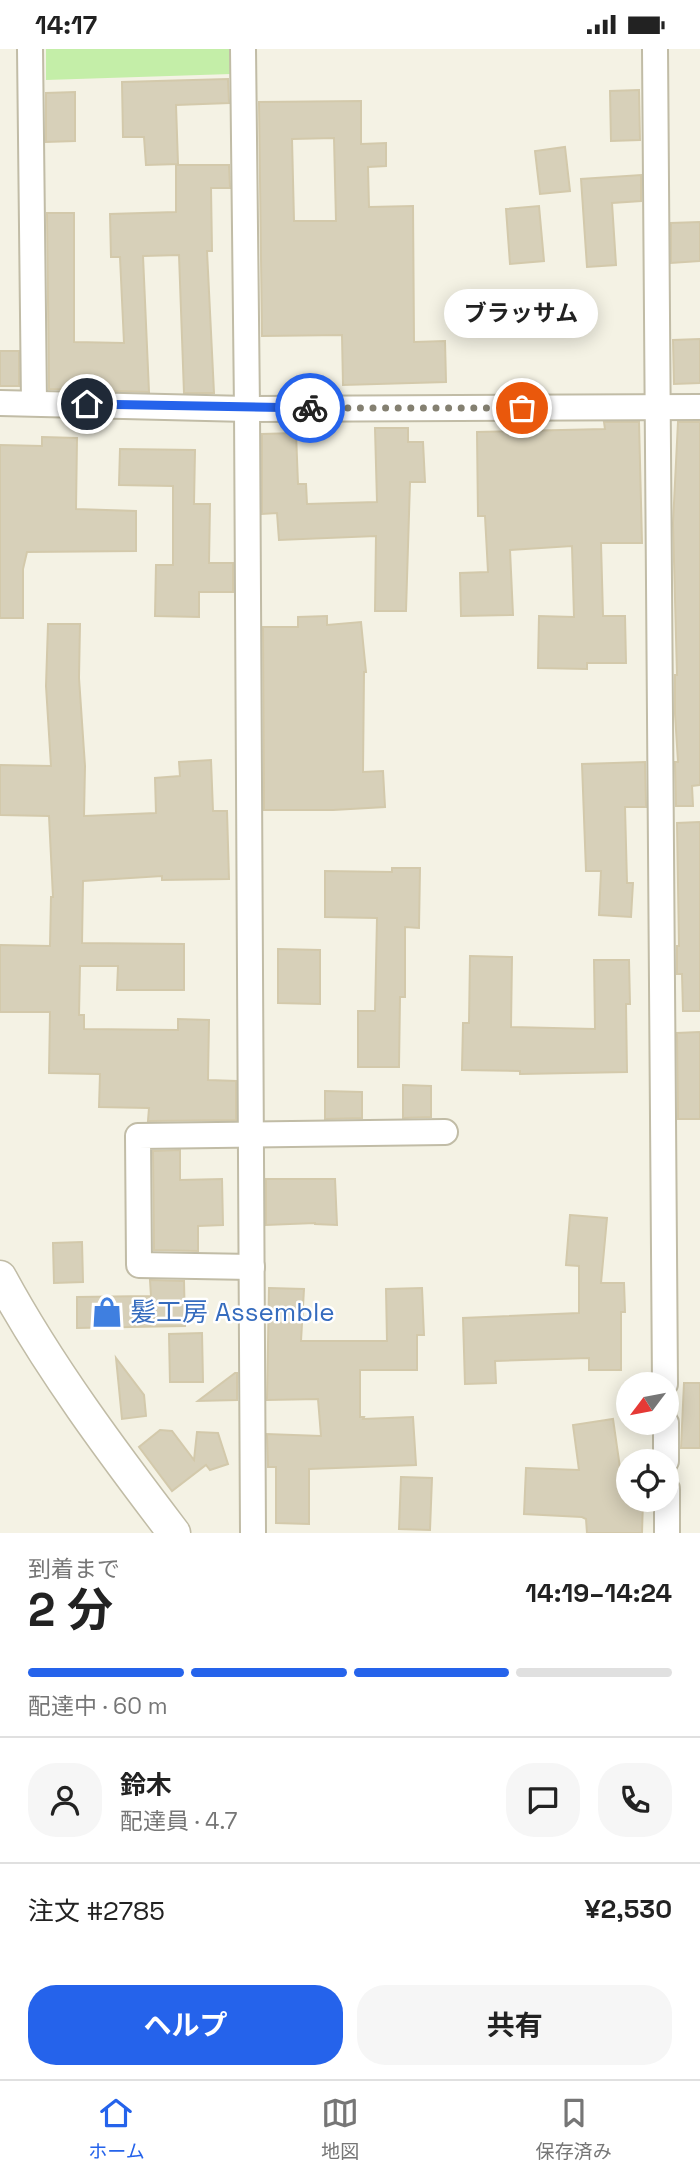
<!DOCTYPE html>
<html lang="ja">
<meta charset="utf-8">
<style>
body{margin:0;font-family:"Space Grotesk","Noto Sans JP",sans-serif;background:#f6f6f6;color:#222;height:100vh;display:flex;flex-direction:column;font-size:26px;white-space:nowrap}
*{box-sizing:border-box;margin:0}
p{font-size:23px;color:#767676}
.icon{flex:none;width:38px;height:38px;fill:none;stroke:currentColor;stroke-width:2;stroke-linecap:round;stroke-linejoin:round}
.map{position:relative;height:1484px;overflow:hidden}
.sheet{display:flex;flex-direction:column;background:#fff;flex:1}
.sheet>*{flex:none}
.needle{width:46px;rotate:238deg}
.buttons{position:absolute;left:616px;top:1323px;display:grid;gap:14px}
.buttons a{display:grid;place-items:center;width:63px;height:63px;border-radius:50%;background:#fff;box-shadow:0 4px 18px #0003;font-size:35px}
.pin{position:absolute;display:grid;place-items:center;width:60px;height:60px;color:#fff;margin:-30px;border:4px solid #fff;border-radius:50%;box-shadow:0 2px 7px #0007}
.courier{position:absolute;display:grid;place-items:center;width:70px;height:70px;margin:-35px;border:5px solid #2563eb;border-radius:50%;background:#fff;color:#222;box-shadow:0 2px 9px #0007}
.bubble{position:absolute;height:49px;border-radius:24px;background:#fff;box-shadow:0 4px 18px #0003;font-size:23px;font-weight:700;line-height:49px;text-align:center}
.overview em{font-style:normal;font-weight:700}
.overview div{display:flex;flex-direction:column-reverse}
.overview{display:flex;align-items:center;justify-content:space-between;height:119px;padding:0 28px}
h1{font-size:46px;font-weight:700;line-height:52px}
.bar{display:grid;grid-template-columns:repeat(4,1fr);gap:10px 7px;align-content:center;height:84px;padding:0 28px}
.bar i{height:9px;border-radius:5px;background:#e0e0e0}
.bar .selected{background:#2563eb}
.bar p{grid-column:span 4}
.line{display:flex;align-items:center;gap:18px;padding:0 28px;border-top:2px solid #e0e0e0}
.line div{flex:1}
.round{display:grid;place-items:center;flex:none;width:74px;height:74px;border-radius:28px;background:#f6f6f6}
.primary-button{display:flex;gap:14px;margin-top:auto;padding:14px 28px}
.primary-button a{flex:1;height:80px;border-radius:28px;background:#2563eb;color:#fff;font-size:28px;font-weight:700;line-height:80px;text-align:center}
.primary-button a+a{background:#f6f6f6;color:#222}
.status{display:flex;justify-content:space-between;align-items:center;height:49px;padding:0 35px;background:#fff;direction:ltr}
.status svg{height:19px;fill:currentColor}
.tabs{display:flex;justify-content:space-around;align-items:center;height:98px;border-top:2px solid #e0e0e0;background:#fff;font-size:19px;color:#767676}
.tabs a{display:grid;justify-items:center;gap:4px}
.tabs .selected{color:#2563eb}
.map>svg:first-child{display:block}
.green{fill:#c4eea8}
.building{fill:#d7d0b9;stroke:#d3c9ab;stroke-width:2;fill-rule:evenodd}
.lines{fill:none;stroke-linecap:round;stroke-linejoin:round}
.minor-casing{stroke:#c1bca6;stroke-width:28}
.tertiary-casing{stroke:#c1bca6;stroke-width:35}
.minor{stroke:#fff;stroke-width:24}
.tertiary{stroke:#fff;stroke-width:32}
.done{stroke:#848071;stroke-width:7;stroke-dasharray:0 12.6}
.route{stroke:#2563eb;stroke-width:9}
.labels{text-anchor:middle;stroke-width:5;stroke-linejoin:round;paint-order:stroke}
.shop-label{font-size:26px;fill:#366cbe;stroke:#fff;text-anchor:start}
</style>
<div class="status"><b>14:17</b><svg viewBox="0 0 49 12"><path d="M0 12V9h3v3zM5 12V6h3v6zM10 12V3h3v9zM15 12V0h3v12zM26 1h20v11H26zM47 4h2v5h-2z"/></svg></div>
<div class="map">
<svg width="700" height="1484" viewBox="0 0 700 1484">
<rect width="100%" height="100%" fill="#f4f2e4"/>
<polygon class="green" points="46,0 231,0 231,25 46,31"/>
<g class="building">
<polygon points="228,30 229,54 176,56 178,115 146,116 144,88 123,88 122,33"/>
<polygon points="639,41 640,91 611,92 610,42"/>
<polygon points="75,43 75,92 46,93 46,44"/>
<path d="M 361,52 L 361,95 L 386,94 L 386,117 L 368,118 L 369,158 L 413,157 L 414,293 L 445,292 L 446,333 L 343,336 L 342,286 L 262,287 L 259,53 ZM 334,89 L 336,172 L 294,172 L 292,90 Z"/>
<polygon points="565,98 570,142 540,145 535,102"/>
<polygon points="176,116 229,116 230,139 211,139 212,202 207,202 214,344 184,344 179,206 143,207 149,343 49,340 47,164 74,164 74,293 124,294 120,208 111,208 110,165 176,163"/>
<polygon points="641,126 641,152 612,154 616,216 587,218 581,130"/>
<polygon points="539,157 544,212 510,215 506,160"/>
<polygon points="700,173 700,212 671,214 671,174"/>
<polygon points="700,290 700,334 674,335 673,291"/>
<rect x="0" y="302" width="19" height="35"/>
<polygon points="604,373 639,373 642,494 601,494 603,567 625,567 626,614 587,614 587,620 538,619 539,567 574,568 572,497 510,501 513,566 461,567 460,524 488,523 485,467 478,467 477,383 605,380"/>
<polygon points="678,373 700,373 700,736 692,737 693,757 676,757 675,713 678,713 675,665 675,626 677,626 673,474"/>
<polygon points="375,379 408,379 408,393 423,393 425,433 410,433 406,562 375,562 376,487 279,491 277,464 262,465 262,385 296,384 298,435 306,435 307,455 377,453"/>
<polygon points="42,388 77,389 76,460 136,462 136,502 27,503 23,520 23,569 0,569 0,396 42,397"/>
<polygon points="120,400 195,401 194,455 210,455 209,514 233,514 233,543 199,543 199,568 155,567 156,516 173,516 173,437 119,436"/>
<polygon points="327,567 327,576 361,573 366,623 364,623 363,723 383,722 385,758 333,761 264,761 263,578 298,578 298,568"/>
<polygon points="48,575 80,575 79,629 85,717 84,767 156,764 155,729 180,727 179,713 211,711 213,762 227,762 229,830 162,831 162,827 83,832 82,894 184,895 184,941 117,941 118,917 80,917 79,966 84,966 84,980 178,981 178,970 209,971 208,1031 236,1032 236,1071 148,1072 149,1059 99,1058 100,1025 49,1024 50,963 0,963 0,896 50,897 51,848 53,848 49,767 0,766 0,716 51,717 46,637"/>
<polygon points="645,713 646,758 625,758 627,834 633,834 631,868 599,866 601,822 586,822 582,715"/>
<polygon points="700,773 700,962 683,962 682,925 677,925 677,897 679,897 677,774"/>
<polygon points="392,819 420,819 419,879 405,878 405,948 400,948 399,1018 358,1018 358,962 375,962 377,869 325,868 325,822 392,823"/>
<polygon points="278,900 320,901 320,955 278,954"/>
<polygon points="470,907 512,908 511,978 595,980 594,911 629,911 630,955 626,955 627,1023 520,1025 520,1022 462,1021 463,974 469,974"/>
<polygon points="700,983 700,1070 678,1070 677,984"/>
<polygon points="403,1036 431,1037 431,1068 403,1069"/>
<polygon points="325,1042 362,1043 362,1069 325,1070"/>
<polygon points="180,1101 180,1131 222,1130 223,1176 198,1177 198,1202 154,1201 153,1102"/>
<polygon points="266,1130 335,1130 337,1176 315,1175 315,1174 266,1176"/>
<polygon points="570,1166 607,1169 601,1234 624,1234 625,1263 621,1263 621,1321 589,1321 589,1309 495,1312 496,1334 465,1335 463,1269 579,1264 579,1217 566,1216"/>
<polygon points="82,1193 83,1233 54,1234 53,1194"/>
<polygon points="150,1231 184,1232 185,1277 77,1279 77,1248 151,1247"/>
<polygon points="269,1239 304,1240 301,1292 387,1292 386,1240 422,1239 424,1286 417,1286 417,1321 360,1321 360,1368 364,1368 363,1370 413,1368 416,1416 309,1420 309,1475 276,1474 276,1418 268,1418 267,1385 321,1387 318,1350 267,1351"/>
<polygon points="202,1284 203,1333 170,1333 169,1285"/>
<polygon points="116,1309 144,1346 146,1367 122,1370"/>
<polygon points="235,1324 237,1324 237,1351 198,1352"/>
<polygon points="684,1334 700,1334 700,1399 681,1399"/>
<polygon points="613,1370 623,1440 628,1441 628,1451 643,1451 642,1484 587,1484 586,1470 582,1468 524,1465 526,1419 579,1421 573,1376"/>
<polygon points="160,1381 172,1382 194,1411 197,1383 218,1384 228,1415 210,1421 206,1416 172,1442 139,1398"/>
<polygon points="401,1428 432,1429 430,1481 399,1480"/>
</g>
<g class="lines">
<defs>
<g id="minor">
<polyline points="30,0 34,354"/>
<polyline points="243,0 247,360 253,1484"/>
<polyline points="655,0 665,1335"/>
<polyline points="0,354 247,360 700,358"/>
<polyline points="252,1218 139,1216 138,1087 445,1083"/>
<polyline points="666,1374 666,1412"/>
<polyline points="667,1440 667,1484"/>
</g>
<path id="tertiary" d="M 0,1228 C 48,1317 113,1404 174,1484"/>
</defs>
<use href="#minor" class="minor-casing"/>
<use href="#tertiary" class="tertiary-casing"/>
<use href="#minor" class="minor"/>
<use href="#tertiary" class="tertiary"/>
</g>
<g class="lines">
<polyline class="done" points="310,359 522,359"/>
<polyline class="route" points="87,355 310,359"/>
</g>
<defs>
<symbol id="shop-bare" viewBox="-9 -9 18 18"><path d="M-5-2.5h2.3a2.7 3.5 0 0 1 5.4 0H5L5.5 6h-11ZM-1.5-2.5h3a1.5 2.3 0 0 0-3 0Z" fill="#3f7fe0" stroke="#fff" stroke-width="2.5" paint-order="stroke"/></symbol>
</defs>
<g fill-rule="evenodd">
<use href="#shop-bare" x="85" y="1241" width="44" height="44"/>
</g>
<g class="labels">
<g class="shop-label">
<text x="130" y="1272">髪工房 Assemble</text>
</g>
</g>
</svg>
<div class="buttons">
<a><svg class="needle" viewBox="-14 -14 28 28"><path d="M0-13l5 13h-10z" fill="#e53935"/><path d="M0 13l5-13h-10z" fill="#767676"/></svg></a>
<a><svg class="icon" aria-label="locate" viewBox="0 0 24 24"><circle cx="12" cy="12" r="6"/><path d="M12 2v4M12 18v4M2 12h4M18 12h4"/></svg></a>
</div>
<div class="pin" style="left:522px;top:359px;background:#ea580c"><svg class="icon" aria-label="bag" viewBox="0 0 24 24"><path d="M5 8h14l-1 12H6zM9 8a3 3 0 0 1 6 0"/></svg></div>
<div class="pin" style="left:87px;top:355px;background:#1f2937"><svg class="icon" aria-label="home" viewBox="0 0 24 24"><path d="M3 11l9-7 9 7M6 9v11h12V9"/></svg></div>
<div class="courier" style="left:310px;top:359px"><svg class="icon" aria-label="bike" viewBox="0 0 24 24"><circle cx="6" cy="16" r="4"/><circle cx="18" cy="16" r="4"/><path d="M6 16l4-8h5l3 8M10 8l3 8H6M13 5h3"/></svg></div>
<div class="bubble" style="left:444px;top:240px;width:154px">ブラッサム</div>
</div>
<section class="sheet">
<div class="overview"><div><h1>2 分</h1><p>到着まで</p></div><em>14:19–14:24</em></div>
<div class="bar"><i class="selected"></i><i class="selected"></i><i class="selected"></i><i></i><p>配達中 · 60 m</p></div>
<div class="line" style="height:126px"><a class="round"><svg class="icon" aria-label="person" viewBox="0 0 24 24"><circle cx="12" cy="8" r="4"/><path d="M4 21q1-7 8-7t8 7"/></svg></a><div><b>鈴木</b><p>配達員 · 4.7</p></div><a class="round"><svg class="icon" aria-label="chat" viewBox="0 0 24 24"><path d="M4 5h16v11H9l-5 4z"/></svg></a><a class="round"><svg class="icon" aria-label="phone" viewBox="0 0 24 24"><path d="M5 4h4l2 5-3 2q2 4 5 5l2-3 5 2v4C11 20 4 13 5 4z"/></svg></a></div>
<div class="line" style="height:91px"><div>注文 #2785</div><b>¥2,530</b></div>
<div class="primary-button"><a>ヘルプ</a><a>共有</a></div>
</section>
<nav class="tabs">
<a class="selected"><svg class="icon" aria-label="home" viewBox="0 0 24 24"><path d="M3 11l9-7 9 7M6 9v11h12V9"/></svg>ホーム</a>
<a><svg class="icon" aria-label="map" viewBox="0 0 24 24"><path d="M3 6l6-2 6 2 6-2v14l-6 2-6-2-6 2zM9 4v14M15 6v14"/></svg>地図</a>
<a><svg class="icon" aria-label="saved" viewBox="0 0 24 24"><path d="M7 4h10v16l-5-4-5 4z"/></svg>保存済み</a>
</nav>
